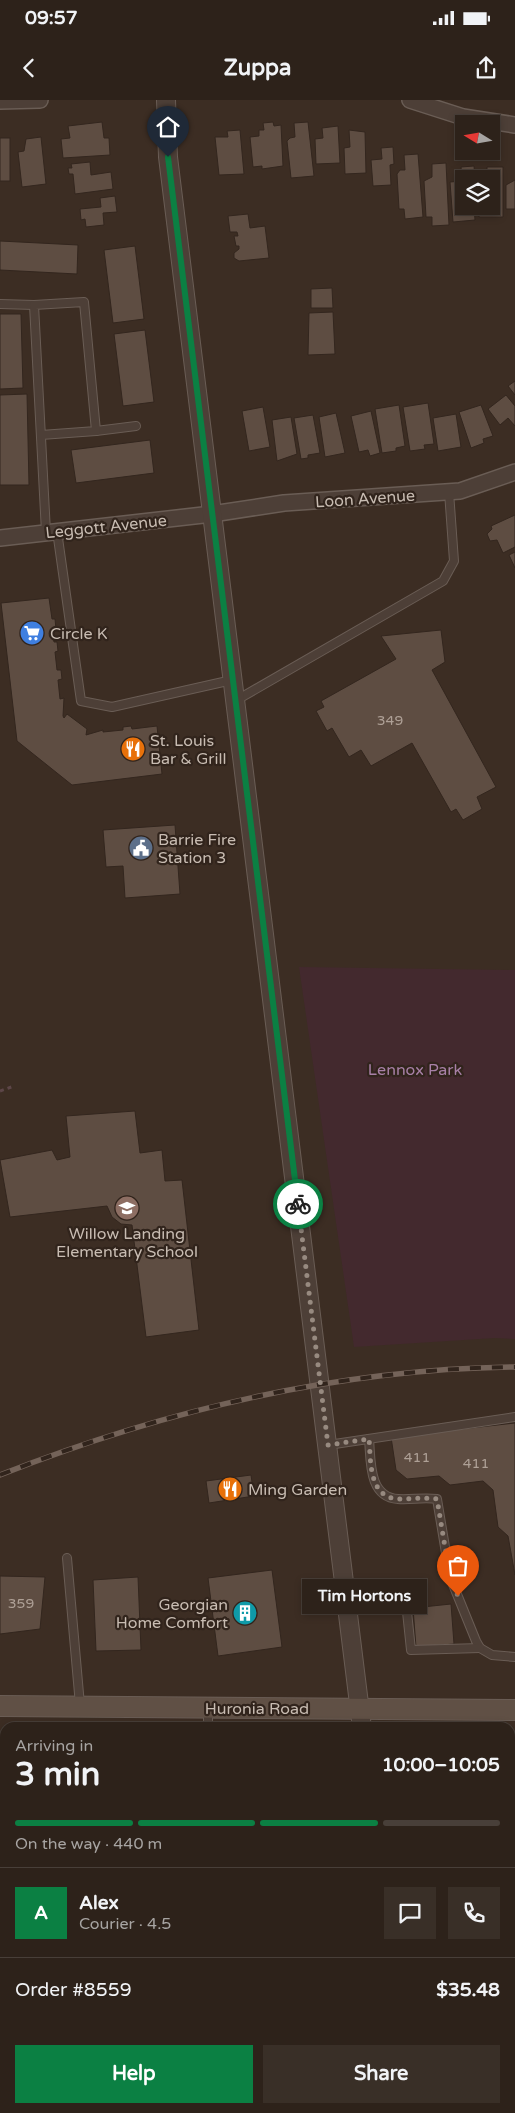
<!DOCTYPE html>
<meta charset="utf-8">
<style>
body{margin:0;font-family:"Varela Round",sans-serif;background:#392f27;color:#f1f3f6;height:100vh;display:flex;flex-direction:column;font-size:19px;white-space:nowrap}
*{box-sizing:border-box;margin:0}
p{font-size:16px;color:#a7a4a2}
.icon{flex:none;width:28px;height:28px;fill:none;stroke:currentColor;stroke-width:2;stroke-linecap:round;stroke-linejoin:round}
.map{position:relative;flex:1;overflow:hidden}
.details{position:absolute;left:0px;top:1622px;width:515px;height:391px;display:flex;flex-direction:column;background:#2d221a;border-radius:15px 15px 0 0;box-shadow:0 2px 8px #0003,0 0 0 1px #483f39}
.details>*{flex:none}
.needle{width:32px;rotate:281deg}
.tools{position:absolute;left:455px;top:15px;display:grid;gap:10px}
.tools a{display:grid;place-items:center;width:45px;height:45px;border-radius:0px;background:#2d221a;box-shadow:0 2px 8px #0003,0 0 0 1px #483f39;font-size:25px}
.pin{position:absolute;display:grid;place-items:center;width:42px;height:42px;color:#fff;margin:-51px -21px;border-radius:50% 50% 50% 0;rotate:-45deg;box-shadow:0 0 5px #0007}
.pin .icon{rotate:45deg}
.courier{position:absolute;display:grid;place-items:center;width:50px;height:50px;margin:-25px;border:4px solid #0b8043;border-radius:50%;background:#fff;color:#222;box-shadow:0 1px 6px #0007}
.bubble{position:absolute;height:35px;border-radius:0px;background:#2d221a;box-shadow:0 2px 8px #0003,0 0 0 1px #483f39;font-size:16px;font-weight:800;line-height:35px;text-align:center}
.head em{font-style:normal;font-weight:800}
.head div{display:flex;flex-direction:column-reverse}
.head{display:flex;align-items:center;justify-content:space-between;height:85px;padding:0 15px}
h1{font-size:32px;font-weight:800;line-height:38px}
.bar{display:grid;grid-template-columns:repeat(4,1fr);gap:8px 5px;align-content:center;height:60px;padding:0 15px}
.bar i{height:6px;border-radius:4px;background:#483f39}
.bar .current{background:#0b8043}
.bar p{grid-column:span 4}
.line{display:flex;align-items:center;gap:12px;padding:0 15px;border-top:1px solid #483f39}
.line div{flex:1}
.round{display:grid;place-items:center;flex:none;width:52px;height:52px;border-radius:0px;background:#392f27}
.button{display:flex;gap:10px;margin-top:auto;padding:10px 15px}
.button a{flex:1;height:58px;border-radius:0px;background:#0b8043;color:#fff;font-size:20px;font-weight:800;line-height:58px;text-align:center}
.button a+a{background:#392f27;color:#f1f3f6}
.status{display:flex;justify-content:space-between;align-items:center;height:35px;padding:0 25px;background:#2d221a;direction:ltr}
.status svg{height:14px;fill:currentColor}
header{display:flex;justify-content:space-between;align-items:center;height:65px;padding:0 15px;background:#2d221a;font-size:22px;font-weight:800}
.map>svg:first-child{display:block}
.green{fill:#43292e}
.building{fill:#5e4d42;stroke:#33261e}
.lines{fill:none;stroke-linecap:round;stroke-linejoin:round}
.service-casing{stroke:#6a5d55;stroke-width:10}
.minor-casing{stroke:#6a5d55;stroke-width:18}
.tertiary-casing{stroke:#6a5d55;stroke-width:20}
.secondary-casing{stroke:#6a5d55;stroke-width:22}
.path{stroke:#5d4648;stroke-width:3;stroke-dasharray:4 4;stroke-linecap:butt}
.service{stroke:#4d3f37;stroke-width:8}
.minor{stroke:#4d3f37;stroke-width:15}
.tertiary{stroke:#4d3f37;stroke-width:18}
.secondary{stroke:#605045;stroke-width:20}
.rail-casing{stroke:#746359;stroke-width:5.5}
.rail{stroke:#31241c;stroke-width:4;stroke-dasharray:11;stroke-linecap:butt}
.done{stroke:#978a80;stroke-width:5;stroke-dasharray:0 9}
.route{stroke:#0b8043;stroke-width:6}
.labels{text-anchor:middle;stroke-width:4.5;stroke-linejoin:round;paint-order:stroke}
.number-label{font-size:14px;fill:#aea096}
.street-label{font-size:16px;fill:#c8bcb2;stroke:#31241c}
.poi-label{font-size:16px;fill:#c8bcb2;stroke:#31241c;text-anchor:start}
.park-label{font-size:16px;fill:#a880a7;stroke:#31241c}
</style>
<div class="status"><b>09:57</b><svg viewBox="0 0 49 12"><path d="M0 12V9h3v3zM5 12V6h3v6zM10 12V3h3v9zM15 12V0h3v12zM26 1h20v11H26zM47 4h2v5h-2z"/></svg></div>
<header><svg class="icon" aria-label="back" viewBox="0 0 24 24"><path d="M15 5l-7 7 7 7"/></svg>Zuppa<svg class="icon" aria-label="share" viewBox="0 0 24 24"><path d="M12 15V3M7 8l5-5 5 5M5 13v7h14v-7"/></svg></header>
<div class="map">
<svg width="515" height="2013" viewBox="0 0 515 2013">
<rect width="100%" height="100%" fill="#3c2d23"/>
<polygon class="green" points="299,867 515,870 515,1239 495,1238 354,1247"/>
<g class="building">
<polygon points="102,22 104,38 109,38 110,55 63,58 61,39 70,38 68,26"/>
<polygon points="273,22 274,26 281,25 283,66 262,69 262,66 253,67 250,37 259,36 259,30 264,30 263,23"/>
<polygon points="308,22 314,76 291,78 287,41 290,38 295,37 294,23"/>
<polygon points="338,26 340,63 316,64 315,39 323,38 322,28"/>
<polygon points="240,30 244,74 219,75 215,37 228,37 227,31"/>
<polygon points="349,30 365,32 366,73 345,74 344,48 350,47"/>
<polygon points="41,37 46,84 22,87 18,52 24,51 26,39"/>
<rect x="0" y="38" width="10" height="43"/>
<polygon points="393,47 394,64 390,65 391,85 373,86 371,60 382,59 381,48"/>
<polygon points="418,54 423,117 405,119 404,109 399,109 397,74 400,70 405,70 404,55"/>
<polygon points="90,62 91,75 111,72 113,89 75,94 73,74 69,74 68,68 72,68 71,64"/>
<polygon points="446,63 449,125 432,126 432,117 426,117 424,81 432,77 432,64"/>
<polygon points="474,66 475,79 464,79 464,106 474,106 475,120 453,122 450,82 462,81 461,67"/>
<polygon points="487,67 503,67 503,117 479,117 479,106 491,106 491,79 487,79"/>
<polygon points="515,80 515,109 506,109 506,85"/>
<polygon points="115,96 117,112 103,113 104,125 86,127 85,119 81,120 80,109 101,107 100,98"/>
<polygon points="248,114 250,128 265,126 269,158 239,161 234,158 234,153 239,149 239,146 236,146 234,136 238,136 237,132 230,132 228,116"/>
<polygon points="0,141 78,145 77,174 0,170"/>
<polygon points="135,146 144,219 113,223 104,150"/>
<polygon points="332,188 333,208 311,208 311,189"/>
<polygon points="333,212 335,254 308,255 309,213"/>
<polygon points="0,214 21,214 23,288 0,289"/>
<polygon points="145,230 154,302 123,306 114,234"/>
<polygon points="515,281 515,295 508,286"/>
<polygon points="27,294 29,385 0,385 0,295"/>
<polygon points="506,295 515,306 515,326 508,318 500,325 488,309"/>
<polygon points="428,303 434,344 424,345 425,349 410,351 403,307"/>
<polygon points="399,305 405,346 396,348 396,351 382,353 375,309"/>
<polygon points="481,305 493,336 483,339 484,343 471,348 459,312"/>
<polygon points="263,307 270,347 249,351 242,311"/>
<polygon points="371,311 380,353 370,356 368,350 359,352 351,316"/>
<polygon points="336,313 345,353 325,357 319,317"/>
<polygon points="456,314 461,347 438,351 433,318"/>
<polygon points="313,315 320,353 308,355 308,358 301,359 294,318"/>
<polygon points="291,317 297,354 277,361 272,320"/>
<polygon points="150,340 154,373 76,383 71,350"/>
<polygon points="515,415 515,447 503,453 497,440 490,441 487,434 492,429 491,426"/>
<polygon points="515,452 515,468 509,455"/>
<polygon points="49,498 52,519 55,519 56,529 52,529 54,542 57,542 58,551 55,552 57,570 61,570 62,579 58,580 60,599 64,598 63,616 64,618 67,614 87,629 86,635 103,630 103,632 123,630 123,627 131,626 132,629 157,626 162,674 72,685 17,641 1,503"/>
<polygon points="441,530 445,562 432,570 496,687 477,697 482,709 463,720 456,709 451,712 412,643 371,666 361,650 349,657 332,628 327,631 316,611 324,607 321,601 396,559 381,536"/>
<polygon points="175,725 180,794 125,798 123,766 106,767 103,730"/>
<polygon points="135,1011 140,1053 162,1050 165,1081 182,1080 199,1230 146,1237 132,1125 121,1124 112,1117 107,1106 10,1117 0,1060 52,1050 57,1060 70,1057 66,1016"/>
<polygon points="515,1323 515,1475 508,1436 498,1427 493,1390 483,1381 450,1385 439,1376 407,1379 396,1370 391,1337"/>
<polygon points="251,1375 254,1396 209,1403 206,1381"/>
<polygon points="272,1470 282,1547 218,1556 208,1478"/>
<polygon points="0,1476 45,1477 40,1529 0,1534"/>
<polygon points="138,1477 141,1550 96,1551 93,1480"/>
<polygon points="451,1504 454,1544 416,1547 413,1508"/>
<rect x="510" y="1800" width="5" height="68"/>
<polygon points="163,2009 280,2009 280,2013 155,2013 163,2012"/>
</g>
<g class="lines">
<defs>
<g id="service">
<polyline points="0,204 34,205"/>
<polyline points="96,331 136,326"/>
<polyline points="41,335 96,331 84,202 34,205 46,432"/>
<polyline points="57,431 81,601 112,607 232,580"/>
<polyline points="235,601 443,481 454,461 449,392"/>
<path d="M 369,1339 C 371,1360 368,1397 398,1399 C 411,1400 423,1397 437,1399 L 450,1477 L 476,1541 L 480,1548 L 492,1555 L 515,1557"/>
<polyline points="328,1345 515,1317"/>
<polyline points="67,1458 80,1605"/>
<polyline points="404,1483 411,1550 480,1548"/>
<polyline points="208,1608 208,1628"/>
<polyline points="510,1984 515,1988"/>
</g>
<g id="minor">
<polyline points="410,0 463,17 515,25"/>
<polyline points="0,1 40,0"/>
<polyline points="0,438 212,414 284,403 460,391 515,372"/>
</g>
<g id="tertiary">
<polyline points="166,0 168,57 362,1628"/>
<polyline points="398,2009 399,2013"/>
</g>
<polyline id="secondary" points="0,1606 515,1610"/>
</defs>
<use href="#service" class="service-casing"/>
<use href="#minor" class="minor-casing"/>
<use href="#tertiary" class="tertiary-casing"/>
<use href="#secondary" class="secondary-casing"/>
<polyline class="path" points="0,991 14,986"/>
<use href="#service" class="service"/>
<use href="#minor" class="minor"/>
<use href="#tertiary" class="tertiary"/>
<use href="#secondary" class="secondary"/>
<defs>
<path id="rail" d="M 0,1375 C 165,1310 338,1269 515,1267"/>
</defs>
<use href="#rail" class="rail-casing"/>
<use href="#rail" class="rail"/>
</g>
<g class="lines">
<path class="done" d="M 298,1104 L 328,1345 L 369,1339 C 371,1360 368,1397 398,1399 C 411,1399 424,1397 437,1399 L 450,1477 L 458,1496"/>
<polyline class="route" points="168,57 298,1104"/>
</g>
<defs>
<symbol id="supermarket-disc" viewBox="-11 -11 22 22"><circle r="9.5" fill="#3f7fe0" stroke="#31241c"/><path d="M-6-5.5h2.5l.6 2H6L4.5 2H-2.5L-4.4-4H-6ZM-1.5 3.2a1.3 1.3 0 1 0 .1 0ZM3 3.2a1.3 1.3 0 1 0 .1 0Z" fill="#fff"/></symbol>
<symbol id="restaurant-disc" viewBox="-11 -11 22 22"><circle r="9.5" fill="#e8710a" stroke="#31241c"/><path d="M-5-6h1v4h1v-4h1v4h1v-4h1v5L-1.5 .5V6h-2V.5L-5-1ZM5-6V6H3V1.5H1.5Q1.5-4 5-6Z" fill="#fff"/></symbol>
<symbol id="civic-disc" viewBox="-11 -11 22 22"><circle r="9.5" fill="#5c6f8a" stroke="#31241c"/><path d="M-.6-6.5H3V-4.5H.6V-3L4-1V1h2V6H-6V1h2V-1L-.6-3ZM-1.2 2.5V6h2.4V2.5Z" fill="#fff"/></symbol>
<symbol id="school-disc" viewBox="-11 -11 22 22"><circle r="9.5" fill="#8d6e63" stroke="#31241c"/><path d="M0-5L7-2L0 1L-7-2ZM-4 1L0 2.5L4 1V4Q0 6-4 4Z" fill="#fff"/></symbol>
<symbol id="building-disc" viewBox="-11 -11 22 22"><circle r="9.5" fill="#0f9aa8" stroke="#31241c"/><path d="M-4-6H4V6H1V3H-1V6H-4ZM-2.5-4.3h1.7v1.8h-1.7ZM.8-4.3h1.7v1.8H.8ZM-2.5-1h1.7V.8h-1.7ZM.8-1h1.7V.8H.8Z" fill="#fff"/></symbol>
</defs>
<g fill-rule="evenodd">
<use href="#supermarket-disc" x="18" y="519" width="28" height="28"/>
<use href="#restaurant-disc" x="119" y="635" width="28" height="28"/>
<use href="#civic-disc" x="127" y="734" width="28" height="28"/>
<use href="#school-disc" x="113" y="1094" width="28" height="28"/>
<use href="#restaurant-disc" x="216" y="1375" width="28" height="28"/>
<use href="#building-disc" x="231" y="1499" width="28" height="28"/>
</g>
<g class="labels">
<g class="number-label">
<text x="390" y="625">349</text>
<text x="417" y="1362">411</text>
<text x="476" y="1368">411</text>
<text x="21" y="1508">359</text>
</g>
<g class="street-label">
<text transform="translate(365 398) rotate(-4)" y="6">Loon Avenue</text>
<text transform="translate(106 426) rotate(-6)" y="6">Leggott Avenue</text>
<text x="257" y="1614">Huronia Road</text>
</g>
<g class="poi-label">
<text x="50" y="539">Circle K</text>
<text x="150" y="646">St. Louis<tspan x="150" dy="18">Bar &amp; Grill</tspan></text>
<text x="158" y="745">Barrie Fire<tspan x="158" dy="18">Station 3</tspan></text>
<text x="127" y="1139" text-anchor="middle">Willow Landing<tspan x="127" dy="18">Elementary School</tspan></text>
<text x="248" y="1395">Ming Garden</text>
<text x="228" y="1510" text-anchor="end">Georgian<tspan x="228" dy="18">Home Comfort</tspan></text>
</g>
<g class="park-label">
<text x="415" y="975">Lennox Park</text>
</g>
</g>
</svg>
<div class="tools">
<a><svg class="needle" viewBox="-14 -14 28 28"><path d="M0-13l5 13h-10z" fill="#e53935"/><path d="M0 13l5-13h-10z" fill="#a7a4a2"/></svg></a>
<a><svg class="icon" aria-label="layers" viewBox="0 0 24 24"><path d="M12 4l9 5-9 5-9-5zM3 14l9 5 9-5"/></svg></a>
</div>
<div class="pin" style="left:458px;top:1496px;background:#ea580c"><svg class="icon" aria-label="bag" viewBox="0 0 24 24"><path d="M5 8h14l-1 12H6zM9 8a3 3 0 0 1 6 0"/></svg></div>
<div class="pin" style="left:168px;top:57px;background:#1f2937"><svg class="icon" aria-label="home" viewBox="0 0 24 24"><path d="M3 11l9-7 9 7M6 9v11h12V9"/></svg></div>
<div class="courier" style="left:298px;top:1104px"><svg class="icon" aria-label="bike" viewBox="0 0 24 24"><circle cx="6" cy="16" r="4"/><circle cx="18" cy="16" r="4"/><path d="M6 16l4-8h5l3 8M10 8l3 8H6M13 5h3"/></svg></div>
<div class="bubble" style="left:302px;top:1479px;width:125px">Tim Hortons</div>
<section class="details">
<div class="head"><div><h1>3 min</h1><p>Arriving in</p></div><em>10:00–10:05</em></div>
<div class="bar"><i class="current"></i><i class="current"></i><i class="current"></i><i></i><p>On the way · 440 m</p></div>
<div class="line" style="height:90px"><b class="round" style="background:#0b8043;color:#fff">A</b><div><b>Alex</b><p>Courier · 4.5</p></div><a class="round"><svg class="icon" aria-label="chat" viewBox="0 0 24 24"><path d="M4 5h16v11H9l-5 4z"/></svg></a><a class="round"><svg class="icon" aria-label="phone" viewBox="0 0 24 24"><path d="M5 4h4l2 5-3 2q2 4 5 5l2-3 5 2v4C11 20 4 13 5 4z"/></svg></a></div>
<div class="line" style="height:65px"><div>Order #8559</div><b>$35.48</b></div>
<div class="button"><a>Help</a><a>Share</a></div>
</section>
</div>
